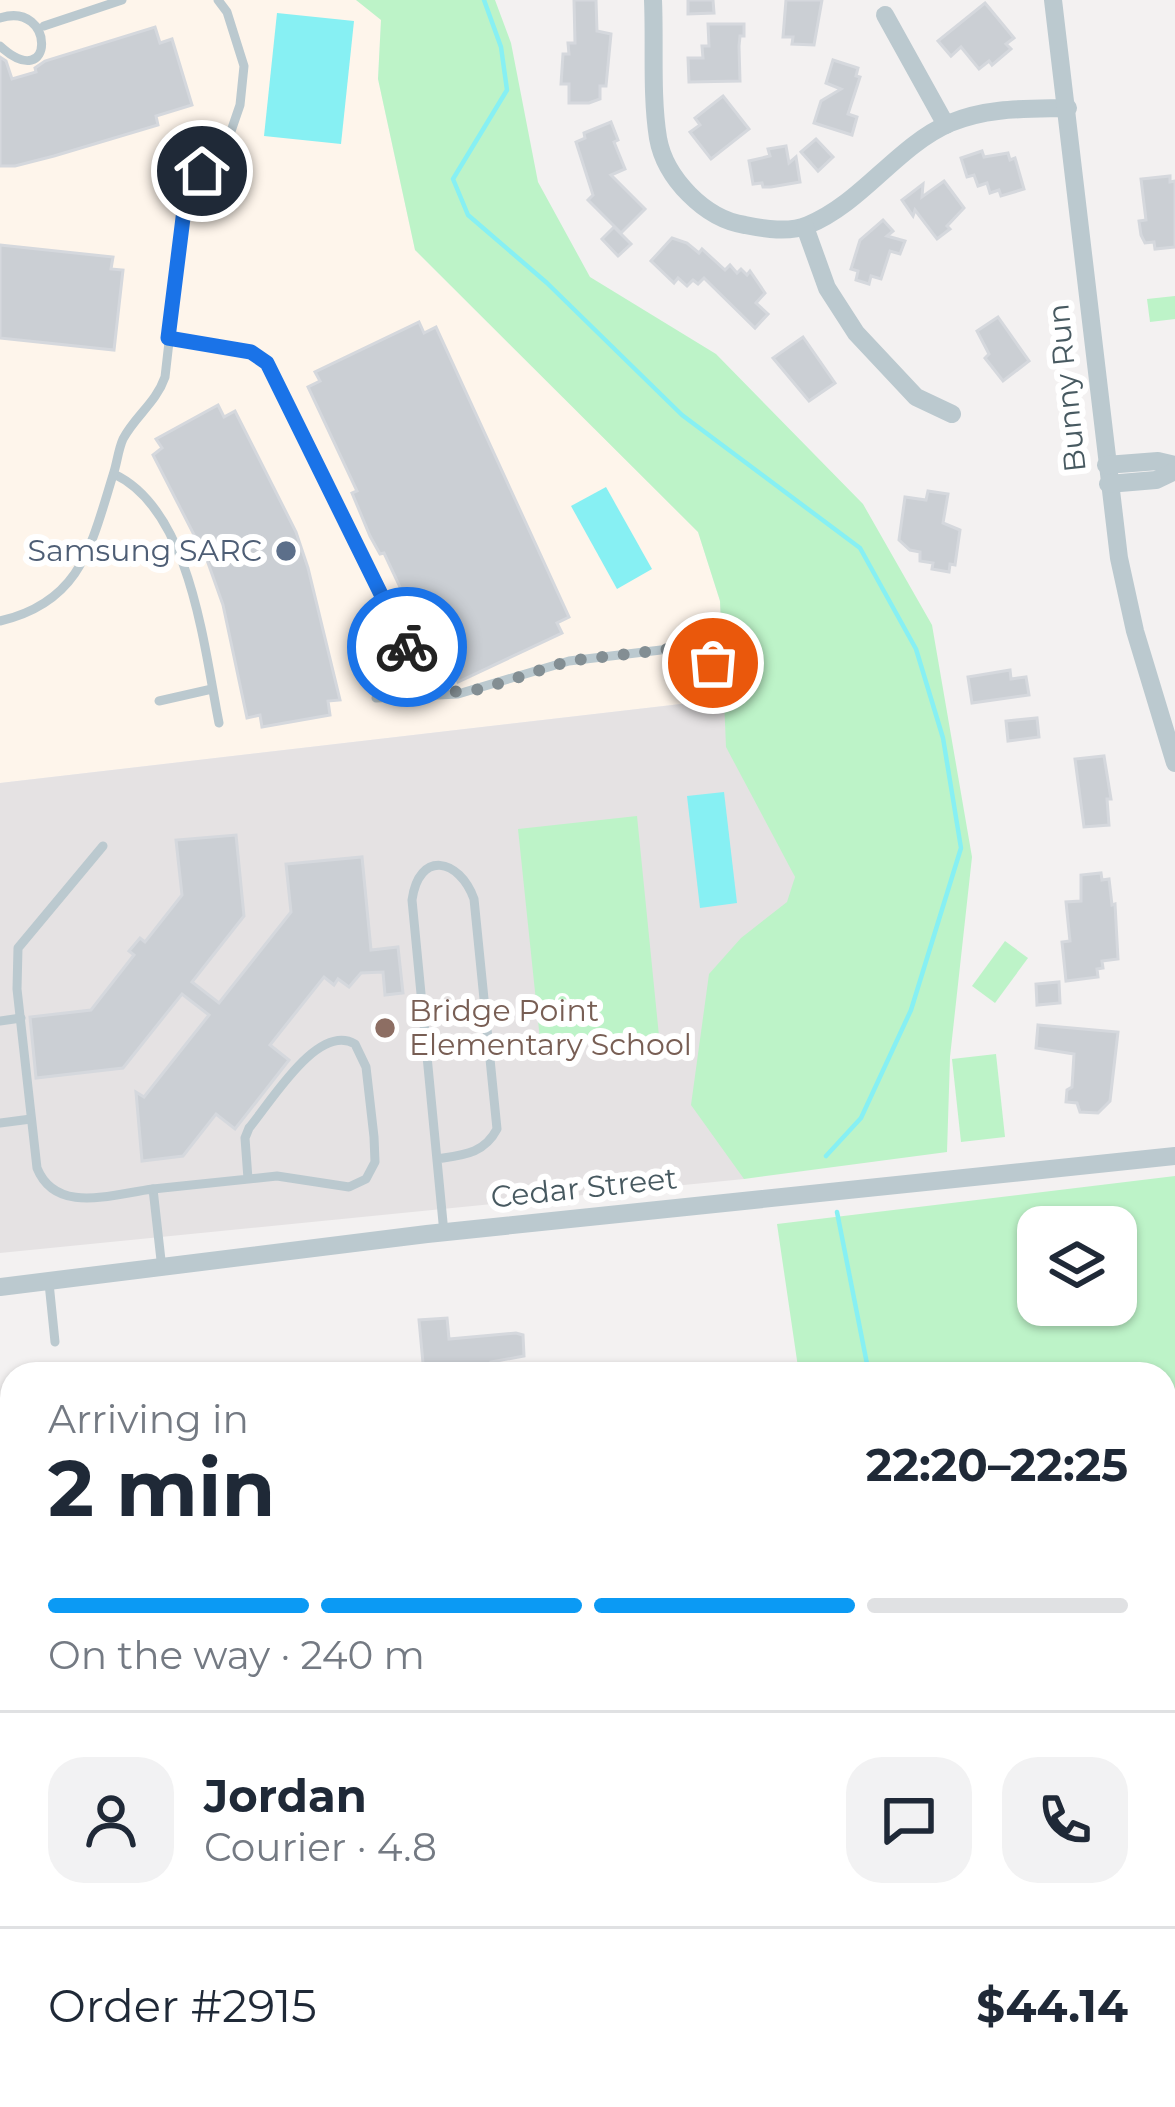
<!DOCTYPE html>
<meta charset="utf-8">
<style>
body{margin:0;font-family:Montserrat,sans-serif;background:#f2f2f3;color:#1f2937;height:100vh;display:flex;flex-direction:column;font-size:45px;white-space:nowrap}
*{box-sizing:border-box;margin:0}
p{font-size:39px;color:#747a83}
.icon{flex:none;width:66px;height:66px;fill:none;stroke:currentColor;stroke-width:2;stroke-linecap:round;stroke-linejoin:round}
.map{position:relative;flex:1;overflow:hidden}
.sheet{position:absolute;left:0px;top:1362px;width:1176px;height:747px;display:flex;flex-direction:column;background:#fff;border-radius:36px 36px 0 0;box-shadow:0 3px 9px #0004}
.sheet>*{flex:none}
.tools{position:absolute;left:1017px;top:1206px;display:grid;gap:24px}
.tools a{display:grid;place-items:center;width:120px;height:120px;border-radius:24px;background:#fff;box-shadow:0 3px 9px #0004;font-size:60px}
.pin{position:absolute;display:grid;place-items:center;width:102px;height:102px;color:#fff;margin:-51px;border:6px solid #fff;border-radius:50%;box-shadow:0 3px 12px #0007}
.courier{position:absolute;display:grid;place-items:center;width:120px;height:120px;margin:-60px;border:9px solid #1a73e8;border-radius:50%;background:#fff;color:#222;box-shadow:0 3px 15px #0007}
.summary em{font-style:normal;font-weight:700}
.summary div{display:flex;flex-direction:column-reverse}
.summary{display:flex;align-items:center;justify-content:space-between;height:204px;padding:0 48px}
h1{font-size:78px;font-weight:700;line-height:90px}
.bar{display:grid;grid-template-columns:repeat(4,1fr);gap:18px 12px;align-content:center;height:144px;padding:0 48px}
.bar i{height:15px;border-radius:9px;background:#e0e1e3}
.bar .active{background:#0b9af4}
.bar p{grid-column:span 4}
.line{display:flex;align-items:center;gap:30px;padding:0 48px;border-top:3px solid #e0e1e3}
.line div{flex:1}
.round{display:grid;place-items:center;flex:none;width:126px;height:126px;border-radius:36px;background:#f2f2f3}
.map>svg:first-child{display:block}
.commercial{fill:#fef5eb}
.education{fill:#e5e2e3}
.green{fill:#bdf3c8;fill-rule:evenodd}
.water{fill:#87f0f3}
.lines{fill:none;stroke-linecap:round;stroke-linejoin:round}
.stream{stroke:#87f0f3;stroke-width:4.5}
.building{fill:#cbcfd4;stroke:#d5d8dd;stroke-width:3}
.lane{stroke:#bbc9cf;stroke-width:9}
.street{stroke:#bbc9cf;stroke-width:18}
.done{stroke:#838e93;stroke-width:12;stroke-dasharray:0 21.6}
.route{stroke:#1a73e8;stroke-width:15}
.service-dot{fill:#5c6f8a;stroke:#fff;stroke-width:4.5}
.education-dot{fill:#8d6e63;stroke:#fff;stroke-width:4.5}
.labels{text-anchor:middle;stroke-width:12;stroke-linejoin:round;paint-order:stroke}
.street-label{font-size:30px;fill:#475960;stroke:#fff}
.service-label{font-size:30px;fill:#4e5e75;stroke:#fff;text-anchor:end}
.education-label{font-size:30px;fill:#785e54;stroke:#fff;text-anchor:start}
</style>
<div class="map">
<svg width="1175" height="2107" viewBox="0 0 1175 2107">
<rect width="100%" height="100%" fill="#f3f1f1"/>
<polygon class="commercial" points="0,0 356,0 381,19 378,79 415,250 698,532 720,601 724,699 0,783"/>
<polygon class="education" points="724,699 795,877 744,1179 0,1253 0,783"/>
<g class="green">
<polygon points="356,0 495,0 511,43 538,182 590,277 716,354 863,504 932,625 972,857 950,1057 947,1152 744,1179 691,1105 709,974 741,938 787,902 795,877 726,747 720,601 698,532 415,250 378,79 381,20"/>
<polygon points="1175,296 1175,319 1150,322 1147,299"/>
<polygon points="637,816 659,1036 541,1049 518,829"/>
<polygon points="1005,941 1028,958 995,1003 972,986"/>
<polygon points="996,1054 1005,1137 961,1142 952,1059"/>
<path d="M 1175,1176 L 1175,1852 L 1164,1854 L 1164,1374 L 799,1374 L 777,1224 ZM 1038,1227 L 1116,1227 L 1116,1305 L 1038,1305 Z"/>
<polygon points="387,2097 1065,2097 1066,2107 387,2107"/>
</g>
<g class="water">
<polygon points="277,13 354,21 341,144 264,136"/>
<polygon points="606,487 652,569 617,589 571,506"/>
<polygon points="724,792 737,903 700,908 687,796"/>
</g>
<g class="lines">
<g class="stream">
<polyline points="484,0 501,47 507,90 453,179 468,215 547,283 682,415 860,548 916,649 943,738 961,848 911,1010 861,1118 826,1156"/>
<polyline points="837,1212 869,1374"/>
<polyline points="487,2097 489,2107"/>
</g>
</g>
<g class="building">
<polygon points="574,0 596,0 597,31 611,34 606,86 600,86 600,99 589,103 569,103 569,84 561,84 563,54 569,54 568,43 575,43"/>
<polygon points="688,0 713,0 714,13 688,14"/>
<polygon points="786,0 822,0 814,45 792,44 793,37 783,37"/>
<polygon points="985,3 1014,38 1006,44 1011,49 992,65 989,61 979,69 961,47 951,56 938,41"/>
<polygon points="708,24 744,24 744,36 740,36 739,46 740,81 689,82 688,58 703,58 702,46 709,46"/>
<polygon points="155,27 160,43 172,39 192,105 156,116 158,125 54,156 15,166 0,166 0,57 6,61 12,79 36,72 35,68 45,61"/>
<polygon points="833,60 858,68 856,76 860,77 848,114 857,117 852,135 814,123 821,101 841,89 826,83"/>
<polygon points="723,96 749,129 711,159 690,132 700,125 695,118"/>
<polygon points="611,122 618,140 614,142 625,169 611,175 645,209 621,233 588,200 593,195 576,142 585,138 584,133"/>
<polygon points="816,139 833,157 818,171 801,152"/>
<polygon points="786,146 789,163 796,157 800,182 771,187 763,187 762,183 753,184 749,161 770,156 768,149"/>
<polygon points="982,151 984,157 1008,153 1010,160 1015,158 1024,189 1001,196 999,190 990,193 987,183 978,186 974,175 967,177 961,158"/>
<polygon points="1170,176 1170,182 1175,181 1175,247 1155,249 1154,242 1145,243 1141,235 1139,221 1146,220 1141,179"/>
<polygon points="944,181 964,208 947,226 950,229 937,239 915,210 913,216 902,200 923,184 922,197"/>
<polygon points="883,220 893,231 887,236 905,241 900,254 890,251 881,279 871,276 869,284 856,280 858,271 851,269 860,240"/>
<polygon points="614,227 631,244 618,256 602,239"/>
<polygon points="672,238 687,243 699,253 702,249 725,270 730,265 737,273 741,269 747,275 750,271 765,293 756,303 768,314 755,328 704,278 698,284 693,280 687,286 678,278 674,283 651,261"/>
<polygon points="0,245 113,257 111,269 123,270 114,350 0,338"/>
<polygon points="998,317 1029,361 1003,381 985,358 989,354 977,331"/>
<polygon points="419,322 424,333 436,327 569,617 557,623 562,633 458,682 434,630 423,636 384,553 380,554 370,536 352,493 357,491 308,387 320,381 315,372"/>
<polygon points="803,337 835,383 809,401 773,358"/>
<polygon points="218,405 224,417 235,411 296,532 308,568 340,700 328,701 330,715 262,727 260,715 247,718 223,605 207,560 153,455 162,448 156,439"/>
<polygon points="928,491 948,494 943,523 960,530 955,565 950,564 949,572 932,569 933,563 920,561 920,552 910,550 899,540 905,497 926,500"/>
<polygon points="1010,670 1011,679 1026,677 1029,695 972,703 968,677"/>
<polygon points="1037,718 1039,737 1008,741 1006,721"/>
<polygon points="1104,756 1111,799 1107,799 1109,825 1084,827 1075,759"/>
<polygon points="236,835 244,916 192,982 219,1003 291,912 286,864 362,857 371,950 398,947 403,993 385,995 383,972 361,973 349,987 338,979 334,985 324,977 270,1045 289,1060 235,1129 216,1114 183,1156 142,1161 136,1092 144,1097 209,1015 182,994 123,1068 36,1078 30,1017 91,1010 134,955 129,951 140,938 145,942 182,895 176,840"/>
<polygon points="1101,873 1102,880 1109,879 1112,905 1115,904 1118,959 1102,961 1103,968 1097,969 1098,977 1066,981 1062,942 1070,941 1066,902 1081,901 1081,875"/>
<polygon points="1059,982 1060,1003 1037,1005 1036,984"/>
<polygon points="1038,1025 1118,1032 1110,1101 1098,1113 1080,1112 1077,1103 1066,1102 1067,1090 1072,1087 1074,1054 1036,1048"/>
<polygon points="447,1318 449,1339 516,1333 523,1335 524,1356 491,1362 492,1374 424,1374 419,1320"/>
</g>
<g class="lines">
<g class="lane">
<path d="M 0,18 C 56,0 55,96 0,46"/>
<polyline points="44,26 122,0"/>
<polyline points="168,338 251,352 267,363 410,654 419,696"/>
<path d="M 114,474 C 191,510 204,648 219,723"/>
<polyline points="708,617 713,663"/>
<path d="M 0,621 C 81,602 91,546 113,475 C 117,464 118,450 123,439 C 135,416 156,403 165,377 L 185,202 L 229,137 L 240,105 L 244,66 L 227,12 L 218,0"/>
<polyline points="376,698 458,694 569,661 711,644"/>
<polyline points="159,701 212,689"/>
<path d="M 103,846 L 18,948 L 17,989 L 37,1168 C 56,1215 112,1194 153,1189 L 162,1269"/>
<polyline points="0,1021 21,1018"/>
<polyline points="0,1123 31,1119"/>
<path d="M 437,1159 C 463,1155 484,1154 497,1129 L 474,899 C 459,858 419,850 412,900 L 444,1233"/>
<path d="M 153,1189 L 277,1176 L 349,1187 L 366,1179 L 375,1162 L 374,1137 L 366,1067 L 355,1044 C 318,1022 271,1102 249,1128 L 245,1138 L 248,1179"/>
<polyline points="49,1283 55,1342"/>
<polyline points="12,1706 5,1724 12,1787"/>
<polyline points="0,1818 12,1817"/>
<polyline points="0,1841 12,1841"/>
</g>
<g class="street">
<path d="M 653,0 C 655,45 651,94 658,138 C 665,178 705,219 745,225 C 765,229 789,233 808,225 C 862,203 897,146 950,123 C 988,107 1027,109 1068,108"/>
<polyline points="1053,0 1119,558 1135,631 1175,763"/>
<polyline points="885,15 946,125"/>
<polyline points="805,227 827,288 856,333 916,397 952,414"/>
<polyline points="1106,465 1158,461 1175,465"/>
<polyline points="1108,484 1156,480 1175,471"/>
<polyline points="0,1287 427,1234 1175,1156"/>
</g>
</g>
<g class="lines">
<polyline class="done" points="407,647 419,695 482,689 569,661 711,644 713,663"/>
<polyline class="route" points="202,171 185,202 168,338 251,352 267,363 407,647"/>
</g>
<circle class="service-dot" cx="286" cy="551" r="12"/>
<circle class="education-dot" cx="385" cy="1028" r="12"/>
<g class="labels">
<g class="street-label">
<text transform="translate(1067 388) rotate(-96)" y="10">Bunny Run</text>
<text transform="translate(584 1188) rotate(-6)" y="10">Cedar Street</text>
</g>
<g class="service-label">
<text x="262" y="561">Samsung SARC</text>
</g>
<g class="education-label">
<text x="409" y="1021">Bridge Point<tspan x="409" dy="34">Elementary School</tspan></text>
</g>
</g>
</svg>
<div class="tools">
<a><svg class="icon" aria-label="layers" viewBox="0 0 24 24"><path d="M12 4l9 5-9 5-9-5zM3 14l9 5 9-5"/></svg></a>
</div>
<div class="pin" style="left:713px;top:663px;background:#ea580c"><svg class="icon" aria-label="bag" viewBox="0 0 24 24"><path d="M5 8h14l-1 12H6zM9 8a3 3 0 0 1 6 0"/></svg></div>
<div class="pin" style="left:202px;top:171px;background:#1f2937"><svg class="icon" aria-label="home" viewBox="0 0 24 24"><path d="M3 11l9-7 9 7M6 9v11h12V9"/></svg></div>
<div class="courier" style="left:407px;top:647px"><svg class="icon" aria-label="bike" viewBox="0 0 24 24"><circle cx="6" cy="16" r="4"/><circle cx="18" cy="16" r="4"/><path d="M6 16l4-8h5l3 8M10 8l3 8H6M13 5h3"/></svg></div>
<section class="sheet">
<div class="summary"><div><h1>2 min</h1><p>Arriving in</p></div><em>22:20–22:25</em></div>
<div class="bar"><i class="active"></i><i class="active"></i><i class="active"></i><i></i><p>On the way · 240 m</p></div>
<div class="line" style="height:216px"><a class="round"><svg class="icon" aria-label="person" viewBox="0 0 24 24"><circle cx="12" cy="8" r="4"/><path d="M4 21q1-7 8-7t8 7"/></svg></a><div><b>Jordan</b><p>Courier · 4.8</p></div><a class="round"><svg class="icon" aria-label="chat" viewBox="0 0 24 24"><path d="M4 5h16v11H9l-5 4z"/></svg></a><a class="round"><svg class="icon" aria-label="phone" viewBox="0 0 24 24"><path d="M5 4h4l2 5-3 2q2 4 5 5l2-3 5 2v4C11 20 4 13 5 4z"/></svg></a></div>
<div class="line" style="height:156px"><div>Order #2915</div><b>$44.14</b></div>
</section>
</div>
